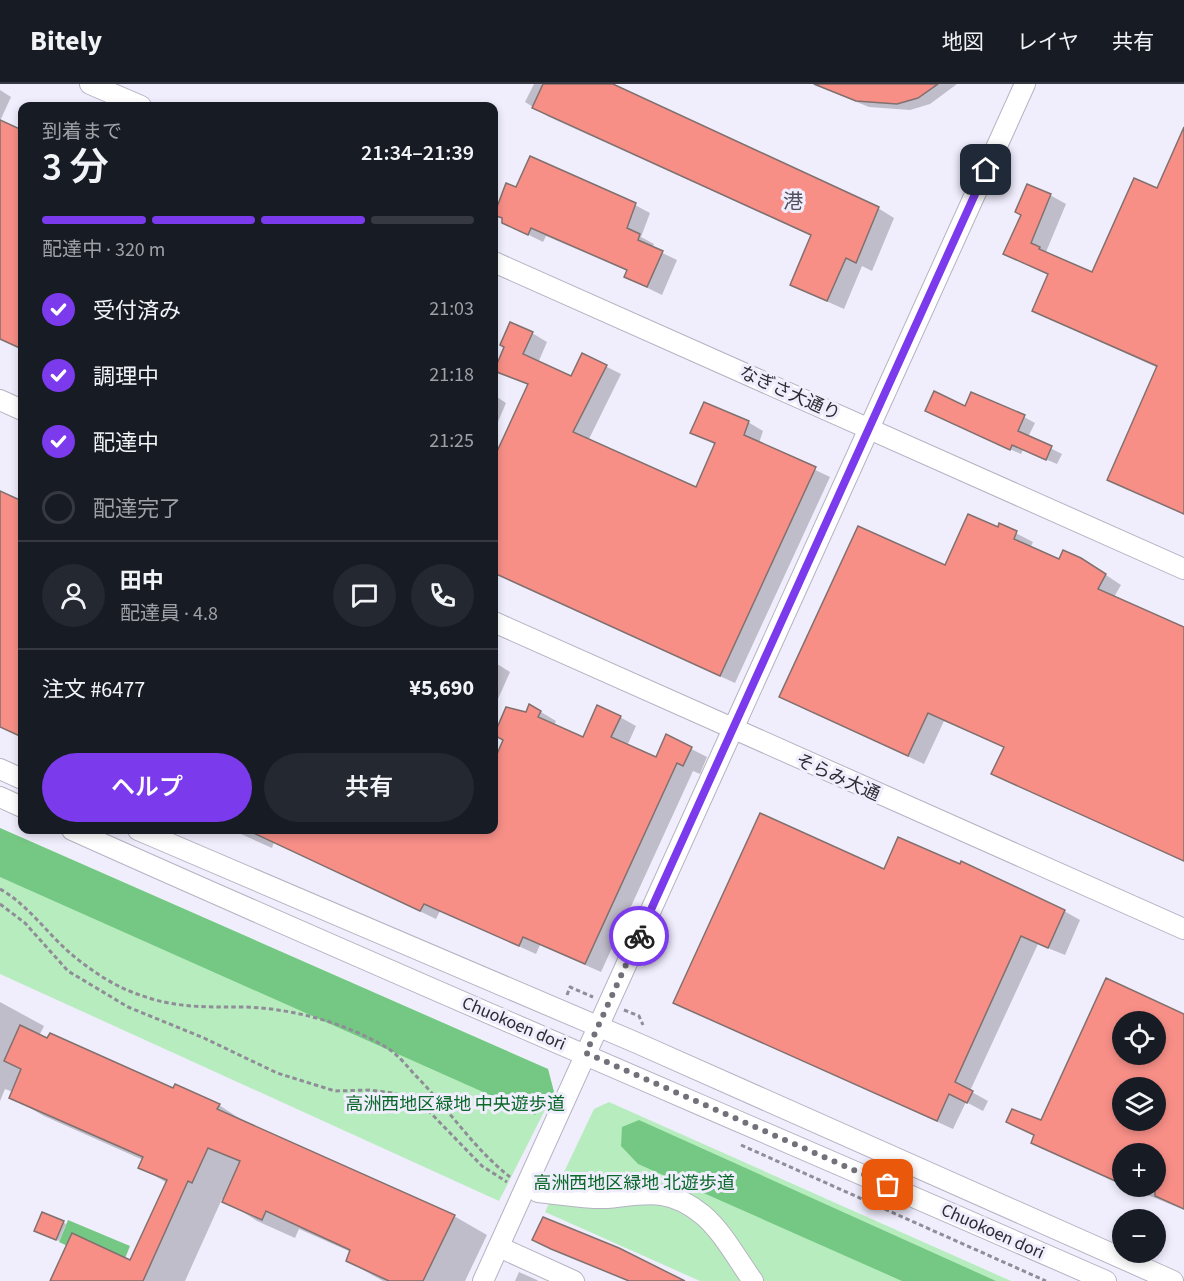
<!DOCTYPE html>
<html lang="ja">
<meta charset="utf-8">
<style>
body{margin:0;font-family:"Source Sans 3","Noto Sans JP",sans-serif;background:#242831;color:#f1f3f6;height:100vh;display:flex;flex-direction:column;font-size:22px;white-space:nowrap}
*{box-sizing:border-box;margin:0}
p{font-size:20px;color:#9ea1a6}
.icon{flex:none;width:33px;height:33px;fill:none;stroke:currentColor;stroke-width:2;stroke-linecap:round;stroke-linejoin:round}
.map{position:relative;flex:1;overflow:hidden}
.side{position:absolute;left:18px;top:18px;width:480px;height:732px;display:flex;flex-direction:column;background:#171b24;border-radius:12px;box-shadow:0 3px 9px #0003}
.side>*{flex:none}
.tools{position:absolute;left:1112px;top:927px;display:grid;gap:12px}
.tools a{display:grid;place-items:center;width:54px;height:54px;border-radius:50%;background:#171b24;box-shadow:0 3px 9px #0003;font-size:30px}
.pin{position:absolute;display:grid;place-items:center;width:51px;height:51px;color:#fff;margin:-26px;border-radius:12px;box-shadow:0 3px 9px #0006}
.courier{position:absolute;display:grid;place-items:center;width:60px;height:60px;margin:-30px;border:4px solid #7c3aed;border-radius:50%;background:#fff;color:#222;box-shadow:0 2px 8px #0007}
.headline em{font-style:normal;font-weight:600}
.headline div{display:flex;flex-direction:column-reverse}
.headline{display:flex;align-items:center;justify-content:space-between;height:102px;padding:0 24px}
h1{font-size:39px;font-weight:600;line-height:45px}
.bar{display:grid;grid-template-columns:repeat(4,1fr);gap:9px 6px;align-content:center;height:72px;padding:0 24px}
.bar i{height:8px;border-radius:4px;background:#363941}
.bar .current{background:#7c3aed}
.bar p{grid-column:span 4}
.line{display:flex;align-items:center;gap:15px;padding:0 24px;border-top:2px solid #363941}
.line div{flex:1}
.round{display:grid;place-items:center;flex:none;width:63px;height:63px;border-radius:32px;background:#242831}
ol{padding:0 24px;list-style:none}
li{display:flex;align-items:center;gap:18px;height:66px}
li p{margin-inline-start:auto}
li .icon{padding:6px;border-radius:50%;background:#7c3aed;color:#fff;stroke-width:4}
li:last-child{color:#9ea1a6}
li i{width:33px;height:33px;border:3px solid #363941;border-radius:50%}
.primary-button{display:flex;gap:12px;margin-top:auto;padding:12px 24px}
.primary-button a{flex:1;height:69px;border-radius:36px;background:#7c3aed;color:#fff;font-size:24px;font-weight:600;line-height:69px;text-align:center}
.primary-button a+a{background:#242831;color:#f1f3f6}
header{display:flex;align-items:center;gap:36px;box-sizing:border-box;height:84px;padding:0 30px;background:#171b24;border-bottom:2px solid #363941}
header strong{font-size:28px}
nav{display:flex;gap:33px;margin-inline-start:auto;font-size:21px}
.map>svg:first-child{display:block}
.green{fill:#b7edbe}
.forest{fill:#75c883}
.shadow{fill:#0003;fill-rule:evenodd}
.building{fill:#f78f87;stroke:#81706e;stroke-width:1.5;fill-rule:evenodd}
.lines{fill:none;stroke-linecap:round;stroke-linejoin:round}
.minor-casing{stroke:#b5b3c2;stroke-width:22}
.path{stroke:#908d98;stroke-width:3;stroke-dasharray:4.5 3;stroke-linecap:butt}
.minor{stroke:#fff;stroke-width:20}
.done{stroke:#727079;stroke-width:6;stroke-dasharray:0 10.8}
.route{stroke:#7c3aed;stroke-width:8}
.labels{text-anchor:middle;stroke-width:6;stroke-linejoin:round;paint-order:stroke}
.street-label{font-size:18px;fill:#2e2c32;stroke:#f0edfd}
.park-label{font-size:18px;fill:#0b692a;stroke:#f0edfd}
.neighbourhood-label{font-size:20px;fill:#524f5c;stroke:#f0edfd}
</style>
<header>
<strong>Bitely</strong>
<nav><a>地図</a><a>レイヤ</a><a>共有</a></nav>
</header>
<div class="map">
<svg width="1184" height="1197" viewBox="0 0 1184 1197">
<rect width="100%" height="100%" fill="#f0edfd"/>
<g class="green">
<polygon points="0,744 548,985 554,1008 499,1117 0,890"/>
<polygon points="609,1018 1011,1197 700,1197 545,1128 594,1025"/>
</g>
<g class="forest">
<polygon points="0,744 548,985 554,1008 535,1031 0,793"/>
<polygon points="639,1036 996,1197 902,1197 638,1080 621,1062 622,1043"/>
<polygon points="68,1136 130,1162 120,1187 59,1158"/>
</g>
<g class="shadow">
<polygon points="534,0 606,0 878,124 894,134 872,187 862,182 844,225 808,209 792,200 812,152 549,33 525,18"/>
<polygon points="812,0 957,0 930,20 910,26 869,23"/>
<polygon points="0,6 11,13 0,37"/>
<polygon points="0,37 22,47 22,266 0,256"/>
<polygon points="1184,59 1184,431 1108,395 1158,284 1033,227 1049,191 1005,169 1050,111 1066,120 1046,168 1093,190 1158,106"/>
<polygon points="507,101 517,105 635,121 650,129 641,153 654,160 652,164 677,176 662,211 625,193 628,187 546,152 543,158 503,138 504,135 494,130"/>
<polygon points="532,249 547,258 538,279 572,294 583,271 621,290 588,357 696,405 716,361 692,348 748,338 763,347 759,359 830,393 735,599 494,490 494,378 528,301 496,286 506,263"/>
<polygon points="494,311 506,319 494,347"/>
<polygon points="966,324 1024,333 1035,339 1028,353 1062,370 1057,380 1023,366 1021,370 938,333"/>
<polygon points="0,408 22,419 22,653 0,642"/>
<polygon points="1000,441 1033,458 1030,464 1060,477 1097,485 1121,501 1114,513 1184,545 1184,778 993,689 1005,664 944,637 924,680 781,613"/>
<polygon points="494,578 510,588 494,624"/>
<polygon points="541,628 556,637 554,642 584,655 620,633 636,642 627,662 656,675 666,652 707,673 700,690 693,687 601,888 540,861 536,870 440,827 436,835 274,758 272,764 232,746 494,746 494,681 505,656 527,629"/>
<polygon points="885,787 1064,827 1080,836 1065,871 1038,860 970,1007 988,1017 983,1027 966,1018 953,1045 675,918"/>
<path d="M 1106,896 L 1184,932 L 1184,1126 L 1126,1102 L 1155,1102 L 1155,1070 L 1122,1070 L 1122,1101 L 1049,1067 L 1032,1058 L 1035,1052 L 1008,1037 L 1042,1038 ZM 1122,938 L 1155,938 L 1155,970 L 1122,970 ZM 1122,1004 L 1155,1004 L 1155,1036 L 1122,1036 Z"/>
<polygon points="0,918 44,942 39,952 173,1006 176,1002 219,1021 251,1042 454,1132 487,1151 465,1197 383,1197 347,1177 351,1168 299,1145 295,1154 257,1137 222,1115 185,1197 52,1197 131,1178 167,1099 140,1083 143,1076 44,1032 11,1013 13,1008 5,1005 0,1017"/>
<polygon points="63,1138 66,1140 59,1157 39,1148"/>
<polygon points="519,1188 537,1196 538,1197 515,1197"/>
</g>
<g class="building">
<polygon points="543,0 613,0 879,123 856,179 846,174 827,217 790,201 811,151 532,24"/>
<polygon points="814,0 938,0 918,14 897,20 856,17"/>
<polygon points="0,36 22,46 22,265 0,255"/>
<polygon points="1184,43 1184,430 1107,396 1157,282 1032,227 1048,190 1003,170 1021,131 1015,128 1027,100 1051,110 1031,159 1040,163 1039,165 1092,188 1134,94 1157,104"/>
<polygon points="530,72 636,119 627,144 640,150 638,156 663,167 647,203 624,193 627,186 531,144 528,151 502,139 502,134 494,131 506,99 516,103"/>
<polygon points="510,238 533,248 523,270 571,292 582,269 607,281 573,348 696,403 715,359 690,349 704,318 749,337 744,351 816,383 720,592 494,489 494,374 528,300 494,287 504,263 500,261"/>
<polygon points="934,307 965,322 971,308 1025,331 1018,347 1052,362 1046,376 1012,361 1010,366 925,327"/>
<polygon points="0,407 22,417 22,653 0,643"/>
<polygon points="968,430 998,443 999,439 1017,447 1014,455 1059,475 1063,466 1081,474 1106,490 1098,505 1184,543 1184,777 991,690 1004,663 928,629 908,672 779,613 858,442 945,481"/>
<polygon points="529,620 541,627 538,633 583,653 597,621 621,632 611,653 656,673 666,650 692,663 683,682 677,679 585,880 523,853 519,862 424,820 420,827 247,746 494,746 494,677 503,656 494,651 506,623 526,628"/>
<polygon points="760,729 884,785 898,753 960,780 961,777 1065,826 1048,864 1021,852 955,998 973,1007 967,1019 949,1010 937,1037 673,919"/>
<path d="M 1106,894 L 1184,930 L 1184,1125 L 1155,1112 L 1155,1070 L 1122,1070 L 1122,1100 L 1031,1059 L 1034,1051 L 1006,1038 L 1012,1025 L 1041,1036 ZM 1122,938 L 1155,938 L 1155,970 L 1122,970 ZM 1122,1004 L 1155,1004 L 1155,1036 L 1122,1036 Z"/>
<polygon points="20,941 47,954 50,949 173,1004 175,1000 220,1020 217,1025 455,1131 423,1197 389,1197 346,1177 350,1166 266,1127 262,1136 222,1118 240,1077 208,1064 192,1099 188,1097 143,1197 50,1197 72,1149 130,1176 167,1096 138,1084 143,1073 9,1014 21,985 4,977"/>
<polygon points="42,1128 64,1137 56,1156 34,1147"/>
<polygon points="543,1133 619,1164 685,1197 629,1197 551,1165 532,1156"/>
</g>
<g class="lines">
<defs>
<g id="minor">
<polyline points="90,0 141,22"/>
<polyline points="494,178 1184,485"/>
<polyline points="0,316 22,326"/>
<polyline points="494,538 1184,845"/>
<polyline points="0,685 22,695"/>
<polyline points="0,713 22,723"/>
<path d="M 72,746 C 415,900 762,1046 1106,1197"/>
<polyline points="138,746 637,959 1173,1197"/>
<path d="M 538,1108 C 560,1110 585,1115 607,1114 C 646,1110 669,1103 703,1131 C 723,1148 737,1175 753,1197"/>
<polyline points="499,1163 574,1197"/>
<polyline points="483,1197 1025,0"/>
</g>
</defs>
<use href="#minor" class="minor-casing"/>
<g class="path">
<path d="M 0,805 C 27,820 47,849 70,869 C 90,886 115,903 140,911 C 175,924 206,923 242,923 C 292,924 347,939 389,965 C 399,972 407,982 415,991 C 448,1024 473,1064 510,1093"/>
<polyline points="0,820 25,839 68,887 128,923 204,954 277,989 335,1007 370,1006 393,1009 421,1019 482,1082 507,1098"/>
<polyline points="567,911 570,903 593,913"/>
<polyline points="624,926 639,932 643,941"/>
<polyline points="741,1061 1046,1197"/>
</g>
<use href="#minor" class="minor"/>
</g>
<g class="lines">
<polyline class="done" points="639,852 586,969 888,1101"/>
<polyline class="route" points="639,852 986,86"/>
</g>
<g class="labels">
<g class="street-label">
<text transform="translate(790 309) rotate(24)" y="6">なぎさ大通り</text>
<text transform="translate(838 693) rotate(24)" y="6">そらみ大通</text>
<text transform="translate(514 939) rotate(23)" y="6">Chuokoen dori</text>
<text transform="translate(993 1147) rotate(24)" y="6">Chuokoen dori</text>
</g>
<g class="park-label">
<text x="455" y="1026">高洲西地区緑地 中央遊歩道</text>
<text x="634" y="1105">高洲西地区緑地 北遊歩道</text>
</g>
<g class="neighbourhood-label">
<text x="793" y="124">港</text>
</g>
</g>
</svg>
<div class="tools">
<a><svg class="icon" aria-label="locate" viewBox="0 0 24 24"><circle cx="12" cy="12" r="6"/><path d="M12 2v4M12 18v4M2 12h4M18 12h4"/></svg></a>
<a><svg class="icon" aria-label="layers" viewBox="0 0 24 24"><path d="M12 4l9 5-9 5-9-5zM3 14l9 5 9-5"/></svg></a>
<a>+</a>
<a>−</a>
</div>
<div class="pin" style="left:888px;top:1101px;background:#ea580c"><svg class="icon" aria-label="bag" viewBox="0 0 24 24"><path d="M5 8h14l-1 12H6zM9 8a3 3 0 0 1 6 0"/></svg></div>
<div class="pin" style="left:986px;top:86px;background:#1f2937"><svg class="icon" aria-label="home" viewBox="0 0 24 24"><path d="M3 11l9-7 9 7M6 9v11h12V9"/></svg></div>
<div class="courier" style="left:639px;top:852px"><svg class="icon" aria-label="bike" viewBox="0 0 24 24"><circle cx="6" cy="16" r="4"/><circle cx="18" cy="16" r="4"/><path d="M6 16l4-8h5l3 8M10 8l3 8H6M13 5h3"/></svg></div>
<section class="side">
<div class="headline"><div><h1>3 分</h1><p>到着まで</p></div><em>21:34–21:39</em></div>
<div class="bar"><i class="current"></i><i class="current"></i><i class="current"></i><i></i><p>配達中 · 320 m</p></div>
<ol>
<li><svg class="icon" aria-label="check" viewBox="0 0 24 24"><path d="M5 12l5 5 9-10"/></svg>受付済み<p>21:03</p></li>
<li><svg class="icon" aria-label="check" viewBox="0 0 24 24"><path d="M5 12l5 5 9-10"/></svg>調理中<p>21:18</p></li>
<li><svg class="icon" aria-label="check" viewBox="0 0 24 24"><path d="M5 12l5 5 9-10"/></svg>配達中<p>21:25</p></li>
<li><i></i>配達完了</li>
</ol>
<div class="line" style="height:108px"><a class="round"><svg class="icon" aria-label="person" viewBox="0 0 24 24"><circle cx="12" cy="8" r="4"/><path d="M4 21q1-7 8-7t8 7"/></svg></a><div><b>田中</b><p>配達員 · 4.8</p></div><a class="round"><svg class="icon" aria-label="chat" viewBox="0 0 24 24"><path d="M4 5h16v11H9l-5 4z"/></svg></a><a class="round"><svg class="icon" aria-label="phone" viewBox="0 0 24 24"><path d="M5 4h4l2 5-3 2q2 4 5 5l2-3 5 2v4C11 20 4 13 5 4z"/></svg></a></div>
<div class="line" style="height:78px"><div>注文 #6477</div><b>¥5,690</b></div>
<div class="primary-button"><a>ヘルプ</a><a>共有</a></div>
</section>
</div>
